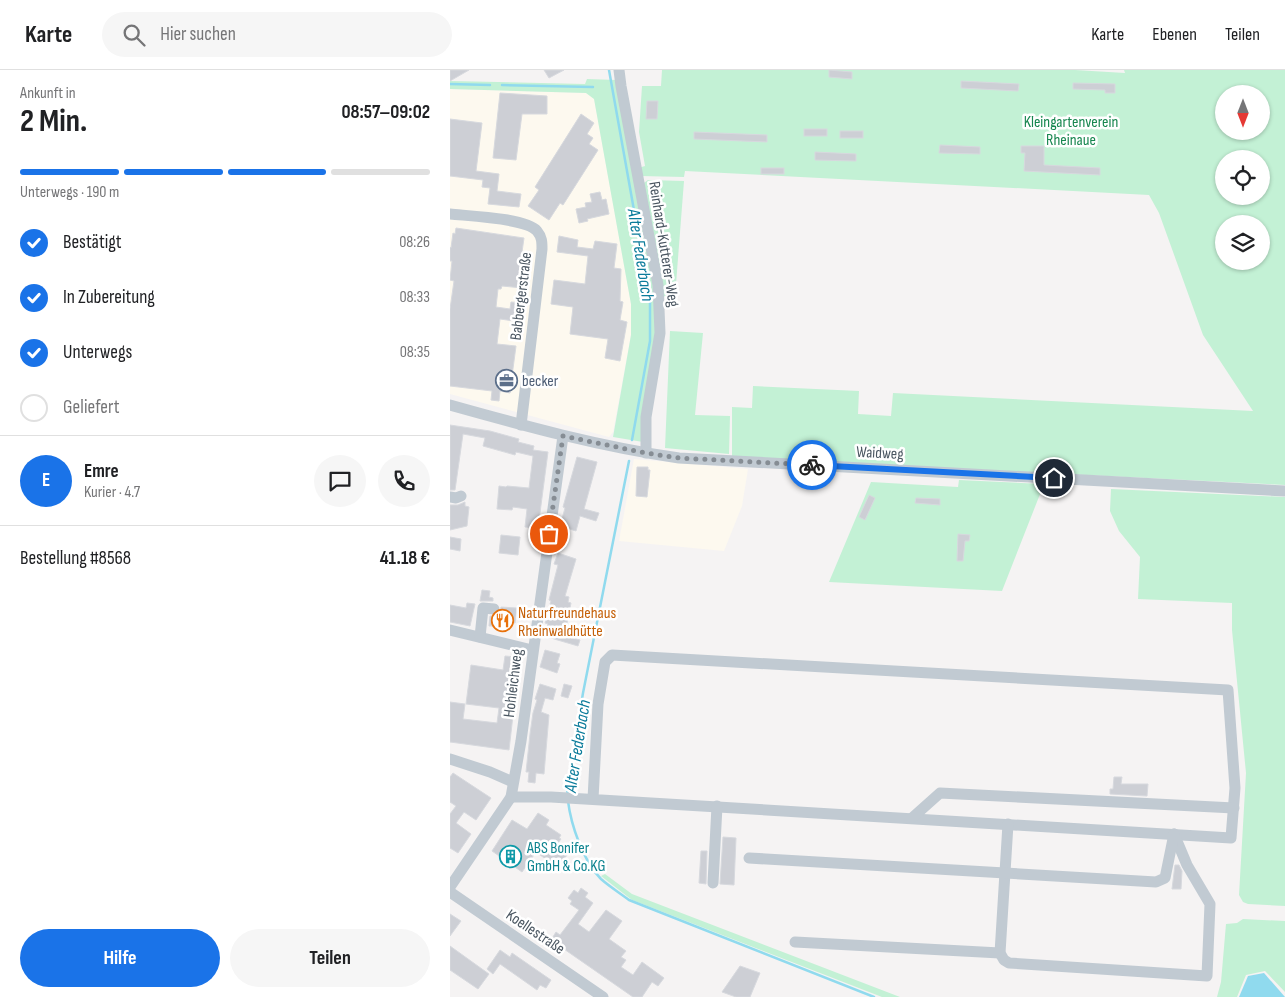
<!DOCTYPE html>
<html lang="de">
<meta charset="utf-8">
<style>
body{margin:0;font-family:"Sofia Sans Condensed",sans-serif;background:#f6f6f6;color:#202124;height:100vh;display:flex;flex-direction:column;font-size:19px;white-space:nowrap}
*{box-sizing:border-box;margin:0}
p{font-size:16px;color:#757577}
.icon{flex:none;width:28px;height:28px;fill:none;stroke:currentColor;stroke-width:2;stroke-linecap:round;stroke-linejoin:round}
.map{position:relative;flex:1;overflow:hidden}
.sheet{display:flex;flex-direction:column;background:#fff;width:450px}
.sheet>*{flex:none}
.needle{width:32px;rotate:180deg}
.buttons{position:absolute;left:765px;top:15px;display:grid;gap:10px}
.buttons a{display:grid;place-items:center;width:55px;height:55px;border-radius:50%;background:#fff;box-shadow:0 1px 4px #0004;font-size:25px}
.pin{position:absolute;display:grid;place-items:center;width:42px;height:42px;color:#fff;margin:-21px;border:2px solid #fff;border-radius:50%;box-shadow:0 1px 5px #0007}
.courier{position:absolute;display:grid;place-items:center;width:50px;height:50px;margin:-25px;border:4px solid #1a73e8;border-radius:50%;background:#fff;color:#222;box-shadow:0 1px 6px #0007}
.head em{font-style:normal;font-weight:700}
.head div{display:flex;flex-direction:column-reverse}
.head{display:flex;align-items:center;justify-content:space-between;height:85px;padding:0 20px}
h1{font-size:32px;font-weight:700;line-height:38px}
.bar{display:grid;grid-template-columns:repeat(4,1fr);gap:8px 5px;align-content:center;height:60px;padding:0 20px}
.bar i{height:6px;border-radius:4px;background:#e0e0e0}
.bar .on{background:#1a73e8}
.bar p{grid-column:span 4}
.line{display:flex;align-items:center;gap:12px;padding:0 20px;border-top:1px solid #e0e0e0}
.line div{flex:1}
.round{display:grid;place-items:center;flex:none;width:52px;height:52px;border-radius:26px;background:#f6f6f6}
ol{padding:0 20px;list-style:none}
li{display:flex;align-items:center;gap:15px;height:55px}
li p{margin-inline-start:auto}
li .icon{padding:5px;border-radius:50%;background:#1a73e8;color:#fff;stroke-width:4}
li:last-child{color:#757577}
li i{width:28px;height:28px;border:2px solid #e0e0e0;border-radius:50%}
.primary-button{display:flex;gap:10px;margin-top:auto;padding:10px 20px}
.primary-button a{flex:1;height:58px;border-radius:30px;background:#1a73e8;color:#fff;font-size:20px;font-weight:700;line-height:58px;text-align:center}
.primary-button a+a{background:#f6f6f6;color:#202124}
header{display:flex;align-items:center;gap:30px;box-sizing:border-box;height:70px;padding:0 25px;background:#fff;border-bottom:1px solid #e0e0e0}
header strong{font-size:24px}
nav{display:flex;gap:28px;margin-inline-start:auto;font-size:18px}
.search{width:350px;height:45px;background:#f6f6f6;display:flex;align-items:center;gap:12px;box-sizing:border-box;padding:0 18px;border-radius:28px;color:#757577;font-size:19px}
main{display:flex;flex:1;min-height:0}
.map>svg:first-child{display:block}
.commercial{fill:#fdf9ef}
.green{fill:#c3f1d5;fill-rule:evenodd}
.water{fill:#90daee}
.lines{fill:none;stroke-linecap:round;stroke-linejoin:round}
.stream{stroke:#90daee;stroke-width:2.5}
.building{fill:#cdcfd5;stroke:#d7d9de}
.minor{stroke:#c1cad2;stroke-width:11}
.done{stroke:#868d94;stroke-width:5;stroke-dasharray:0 9}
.route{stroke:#1a73e8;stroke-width:6}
.labels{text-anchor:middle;stroke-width:5;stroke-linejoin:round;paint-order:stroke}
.park-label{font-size:16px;fill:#17864f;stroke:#fff}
.street-label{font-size:16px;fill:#4a5661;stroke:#fff}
.service-label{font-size:16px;fill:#4e5e75;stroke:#fff;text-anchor:start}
.food-label{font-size:16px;fill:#c56008;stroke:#fff;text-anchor:start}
.culture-label{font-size:16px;fill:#0d838f;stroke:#fff;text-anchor:start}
.water-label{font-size:18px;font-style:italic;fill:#0c7c9b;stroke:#fff}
</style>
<header>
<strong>Karte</strong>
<div class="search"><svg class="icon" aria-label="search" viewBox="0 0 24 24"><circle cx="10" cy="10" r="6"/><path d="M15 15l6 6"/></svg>Hier suchen</div>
<nav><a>Karte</a><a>Ebenen</a><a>Teilen</a></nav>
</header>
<main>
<section class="sheet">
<div class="head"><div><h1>2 Min.</h1><p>Ankunft in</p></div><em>08:57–09:02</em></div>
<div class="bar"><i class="on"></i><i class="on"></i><i class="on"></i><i></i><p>Unterwegs · 190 m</p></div>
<ol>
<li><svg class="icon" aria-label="check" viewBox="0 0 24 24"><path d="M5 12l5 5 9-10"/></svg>Bestätigt<p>08:26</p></li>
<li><svg class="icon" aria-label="check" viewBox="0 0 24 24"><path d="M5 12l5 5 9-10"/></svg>In Zubereitung<p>08:33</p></li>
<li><svg class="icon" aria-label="check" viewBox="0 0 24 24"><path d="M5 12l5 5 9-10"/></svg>Unterwegs<p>08:35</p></li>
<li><i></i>Geliefert</li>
</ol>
<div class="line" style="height:90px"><b class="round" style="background:#1a73e8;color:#fff">E</b><div><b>Emre</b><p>Kurier · 4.7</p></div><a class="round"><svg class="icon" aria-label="chat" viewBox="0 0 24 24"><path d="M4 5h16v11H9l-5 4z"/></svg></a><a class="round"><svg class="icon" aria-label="phone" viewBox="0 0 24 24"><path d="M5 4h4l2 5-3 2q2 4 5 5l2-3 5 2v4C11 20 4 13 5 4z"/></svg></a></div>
<div class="line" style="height:65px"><div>Bestellung #8568</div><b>41.18 €</b></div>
<div class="primary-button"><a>Hilfe</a><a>Teilen</a></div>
</section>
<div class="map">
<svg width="835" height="927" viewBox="0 0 835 927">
<rect width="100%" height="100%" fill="#f5f3f3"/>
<g class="commercial">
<polygon points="0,19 136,23 144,28 181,234 181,265 163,362 159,367 0,324"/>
<polygon points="184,389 298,399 292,436 274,481 169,471"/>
</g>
<g class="green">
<path d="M 212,0 L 625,0 L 675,3 L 674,0 L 835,0 L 835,415 L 282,387 L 282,337 L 302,338 L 303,316 L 409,321 L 408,344 L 441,346 L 443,323 L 803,341 L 753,265 L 709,143 L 699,125 L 235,101 L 234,107 L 190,106 L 188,98 L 195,96 L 189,62 L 192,16 L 211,16 ZM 774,24 L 811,24 L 811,61 L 774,61 ZM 774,89 L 811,89 L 811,126 L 774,126 ZM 774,154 L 811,154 L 811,191 L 774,191 Z"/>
<polygon points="137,9 167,10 204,214 207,246 193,372 163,367 181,265 181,234 144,29 136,23 0,19 0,11 135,14"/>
<polygon points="198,110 234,111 225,227 211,226 191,115"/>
<polygon points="220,261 253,263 245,345 280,346 279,384 215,378"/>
<polygon points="509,410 594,414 552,521 379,512 421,412 508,417"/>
<polygon points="661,419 835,427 835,836 798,834 793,832 789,825 796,703 782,560 782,533 688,529 690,487 669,461 660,441"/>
<polygon points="155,804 182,824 450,927 432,927 182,830 151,806"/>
<polygon points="793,849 835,851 835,922 815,901 796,905 787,927 767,927 771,912 776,854 787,853"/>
</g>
<polygon class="water" points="814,903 835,927 789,927 798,906"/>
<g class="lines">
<g class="stream">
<polyline points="159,0 200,230 200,271 182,370"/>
<polyline points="0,14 40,15"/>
<polyline points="52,15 143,17"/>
<polyline points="118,726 117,719 133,623 179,391"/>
<path d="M 118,731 C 121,755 133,791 151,809 C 160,817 170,823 179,830 L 424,927"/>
</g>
</g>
<g class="building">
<polygon points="0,0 19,0 0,11"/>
<polygon points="94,0 114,0 99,8"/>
<polygon points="379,0 402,2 402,9 379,7"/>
<polygon points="511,11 569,14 568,21 511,18"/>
<polygon points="623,13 665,14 665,23 655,23 655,20 623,19"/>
<polygon points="50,23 97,26 97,44 72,44 66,90 43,88"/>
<polygon points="197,31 208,31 207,49 196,49"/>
<polygon points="131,44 144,53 137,64 143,68 139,74 148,80 113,135 110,133 99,150 78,136 89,120 85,117"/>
<polygon points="0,49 32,53 26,101 49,104 47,121 71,124 69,137 38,134 40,118 32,117 33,110 0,106"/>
<rect x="354" y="59" width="23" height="7"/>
<rect x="390" y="61" width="23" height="7"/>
<polygon points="244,62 317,65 317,72 244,69"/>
<polygon points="490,75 530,77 530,84 489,83"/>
<polygon points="571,76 594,76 594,95 650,98 650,105 574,101 575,83 571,83"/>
<polygon points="365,82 406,84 406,91 365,90"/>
<rect x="311" y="98" width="23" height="6"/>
<polygon points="150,122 152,130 156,129 159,144 137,149 138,151 129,153 126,139 136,137 135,133 142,132 140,124"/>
<polygon points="6,158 74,168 72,182 76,183 72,218 52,216 51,219 48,219 46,237 60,239 61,232 73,233 71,252 50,249 47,274 66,276 62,306 64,307 60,323 50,321 49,331 41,330 42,321 0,316 0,239 4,211 0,210 2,191 0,191 0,177 1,178 3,163 5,164"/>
<polygon points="109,166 128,170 127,177 143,179 145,171 167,174 164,198 171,199 170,231 173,232 170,250 177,252 170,291 155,288 158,269 120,264 123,237 101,234 104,210 135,214 138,186 107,182"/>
<polygon points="0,355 40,361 69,369 68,372 84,376 83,380 98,382 88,458 75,457 77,439 63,437 62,440 47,439 49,416 56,417 57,416 79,418 83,386 66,382 65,385 33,376 35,368 13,364 5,420 0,420"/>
<polygon points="127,387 147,392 134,439 149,443 146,451 130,446 126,461 110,456 115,438 113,437"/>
<polygon points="187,397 198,397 198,400 200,400 197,427 186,426"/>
<polygon points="419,425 425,428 415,450 409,447"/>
<polygon points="466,428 490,429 490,435 465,433"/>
<polygon points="15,432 15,436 19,437 17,456 0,460 0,435 8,435"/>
<polygon points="508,464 520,465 519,471 515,471 513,491 507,491"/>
<polygon points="51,465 70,467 68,485 49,483"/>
<polygon points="0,467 11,469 10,481 0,479"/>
<polygon points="108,483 126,489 115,526 119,527 118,532 121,533 116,558 121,559 119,567 130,570 128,576 94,566 98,554 95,553 101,535 100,534 101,531 99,530 108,495 104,494"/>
<polygon points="32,520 40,521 39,527 43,528 43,531 30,531"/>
<polygon points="17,533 25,534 20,556 0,552 0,535 16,538"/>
<polygon points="51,537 67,538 65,553 58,552 57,555 46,554 46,556 39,556 40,546 48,546 50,543"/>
<polygon points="95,580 110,584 107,593 110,594 107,603 90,597"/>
<polygon points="55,586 67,587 65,601 68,602 59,680 0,672 0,632 15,634 13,649 47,653 49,638 16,634 21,595 53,600"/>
<polygon points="90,614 106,619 103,630 95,628 91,642 99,645 94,704 86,703 85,713 78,712 79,702 76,702 80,664 83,643 87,630 85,629"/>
<polygon points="114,614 122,616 118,628 111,626"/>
<polygon points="3,703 41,728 26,750 14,742 6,753 21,764 8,783 0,778 0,744 6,736 0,732 0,707"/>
<polygon points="664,707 672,707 671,714 698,714 697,726 660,724 660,719 663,719"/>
<polygon points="88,743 99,750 96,755 111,765 109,768 111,769 105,777 117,785 108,798 86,782 72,802 42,781 62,750 77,759"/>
<polygon points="273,767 286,768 284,815 270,814"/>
<polygon points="251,781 257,781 256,814 249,813"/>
<polygon points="725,795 729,795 732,801 731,819 722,819"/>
<polygon points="131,818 138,823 135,827 143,833 128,854 139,862 156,840 172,851 159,869 176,881 171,887 176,890 171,897 183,905 192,892 214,908 208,916 202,912 192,927 183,927 101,870 106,862 110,865 129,840 120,834 122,831 118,828 124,820 128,823"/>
<polygon points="0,844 11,851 0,866"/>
<polygon points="0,876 39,904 28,919 0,900"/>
<polygon points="50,880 60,887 62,883 101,910 96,918 90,915 87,920 50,894 43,904 37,899"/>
<polygon points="290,896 310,903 300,927 286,927 272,922"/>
</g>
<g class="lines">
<g class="minor">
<polyline points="169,0 171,16 208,215 210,263 196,347 196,383"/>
<path d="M 0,144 C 18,146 76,148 87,161 C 92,167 92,172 92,179 L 71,355"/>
<path d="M 0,335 C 75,356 151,377 229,388 L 835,421"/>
<polyline points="0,427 6,428 11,426"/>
<polyline points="0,560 82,580"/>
<polyline points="30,567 33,538 44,539"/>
<polyline points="0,689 40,702 63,712"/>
<polyline points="61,727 101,727 781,768 785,718 778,620 162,585 155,592 148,634 143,729"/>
<polyline points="462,748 490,723 784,738"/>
<polyline points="558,754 550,883 554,890 559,893 757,906 760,834 737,795 724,764"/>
<polyline points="299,788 706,812 715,808 724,764"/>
<polyline points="263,813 267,736"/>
<polyline points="0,817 61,727 71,671 113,366"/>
<polyline points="0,822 153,927"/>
<polyline points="345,872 550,883"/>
</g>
</g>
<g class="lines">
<polyline class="done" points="99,464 113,366 196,383 229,388 362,395"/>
<polyline class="route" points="362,395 604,408"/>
</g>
<defs>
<symbol id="office-ring" viewBox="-11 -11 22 22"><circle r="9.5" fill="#fff" stroke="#5c6f8a" stroke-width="1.5"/><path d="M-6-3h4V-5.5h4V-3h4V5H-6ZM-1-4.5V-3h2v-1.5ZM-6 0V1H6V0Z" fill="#5c6f8a"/></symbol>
<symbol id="restaurant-ring" viewBox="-11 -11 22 22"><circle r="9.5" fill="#fff" stroke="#e8710a" stroke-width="1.5"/><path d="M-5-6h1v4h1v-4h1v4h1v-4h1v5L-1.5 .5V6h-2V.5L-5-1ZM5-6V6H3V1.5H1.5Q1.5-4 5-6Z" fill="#e8710a"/></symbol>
<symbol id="building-ring" viewBox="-11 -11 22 22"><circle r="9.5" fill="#fff" stroke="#0f9aa8" stroke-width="1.5"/><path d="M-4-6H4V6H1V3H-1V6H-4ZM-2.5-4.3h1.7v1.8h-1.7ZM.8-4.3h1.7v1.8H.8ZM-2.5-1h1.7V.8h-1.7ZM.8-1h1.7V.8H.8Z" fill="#0f9aa8"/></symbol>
</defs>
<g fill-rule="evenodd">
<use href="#office-ring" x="44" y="298" width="25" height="25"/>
<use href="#restaurant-ring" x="40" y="538" width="25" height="25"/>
<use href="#building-ring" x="48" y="774" width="25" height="25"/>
</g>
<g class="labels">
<g class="park-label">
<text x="621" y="57">Kleingartenverein<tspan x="621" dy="18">Rheinaue</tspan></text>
</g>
<g class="street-label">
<text transform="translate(215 174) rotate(81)" y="6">Reinhard-Kutterer-Weg</text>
<text transform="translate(70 226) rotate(-83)" y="6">Babbergerstraße</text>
<text transform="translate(430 382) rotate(3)" y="6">Waidweg</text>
<text transform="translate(62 613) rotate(-83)" y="6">Hohleichweg</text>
<text transform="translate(86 861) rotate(34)" y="6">Koellestraße</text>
</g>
<g class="service-label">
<text x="72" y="316">becker</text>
</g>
<g class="food-label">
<text x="68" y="548">Naturfreundehaus<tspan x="68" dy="18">Rheinwaldhütte</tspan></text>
</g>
<g class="culture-label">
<text x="77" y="783">ABS Bonifer<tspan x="77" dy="18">GmbH &amp; Co.KG</tspan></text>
</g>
<g class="water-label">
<text transform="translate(191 185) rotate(81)" y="6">Alter Federbach</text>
<text transform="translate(127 676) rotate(-81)" y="6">Alter Federbach</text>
</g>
</g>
</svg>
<div class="buttons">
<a><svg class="needle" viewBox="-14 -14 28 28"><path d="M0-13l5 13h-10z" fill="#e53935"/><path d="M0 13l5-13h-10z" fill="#757577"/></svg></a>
<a><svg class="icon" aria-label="locate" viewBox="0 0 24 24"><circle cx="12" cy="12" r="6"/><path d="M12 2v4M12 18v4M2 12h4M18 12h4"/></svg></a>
<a><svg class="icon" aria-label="layers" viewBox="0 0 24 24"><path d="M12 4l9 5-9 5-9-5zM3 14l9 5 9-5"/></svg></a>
</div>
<div class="pin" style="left:99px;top:464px;background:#ea580c"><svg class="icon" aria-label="bag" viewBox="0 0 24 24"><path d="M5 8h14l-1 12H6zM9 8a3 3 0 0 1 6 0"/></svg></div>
<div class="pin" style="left:604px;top:408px;background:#1f2937"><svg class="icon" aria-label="home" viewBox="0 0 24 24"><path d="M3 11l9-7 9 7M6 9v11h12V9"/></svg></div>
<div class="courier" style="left:362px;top:395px"><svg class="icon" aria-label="bike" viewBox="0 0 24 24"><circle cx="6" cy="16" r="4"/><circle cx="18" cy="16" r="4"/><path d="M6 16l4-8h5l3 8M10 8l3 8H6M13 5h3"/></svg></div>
</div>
</main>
